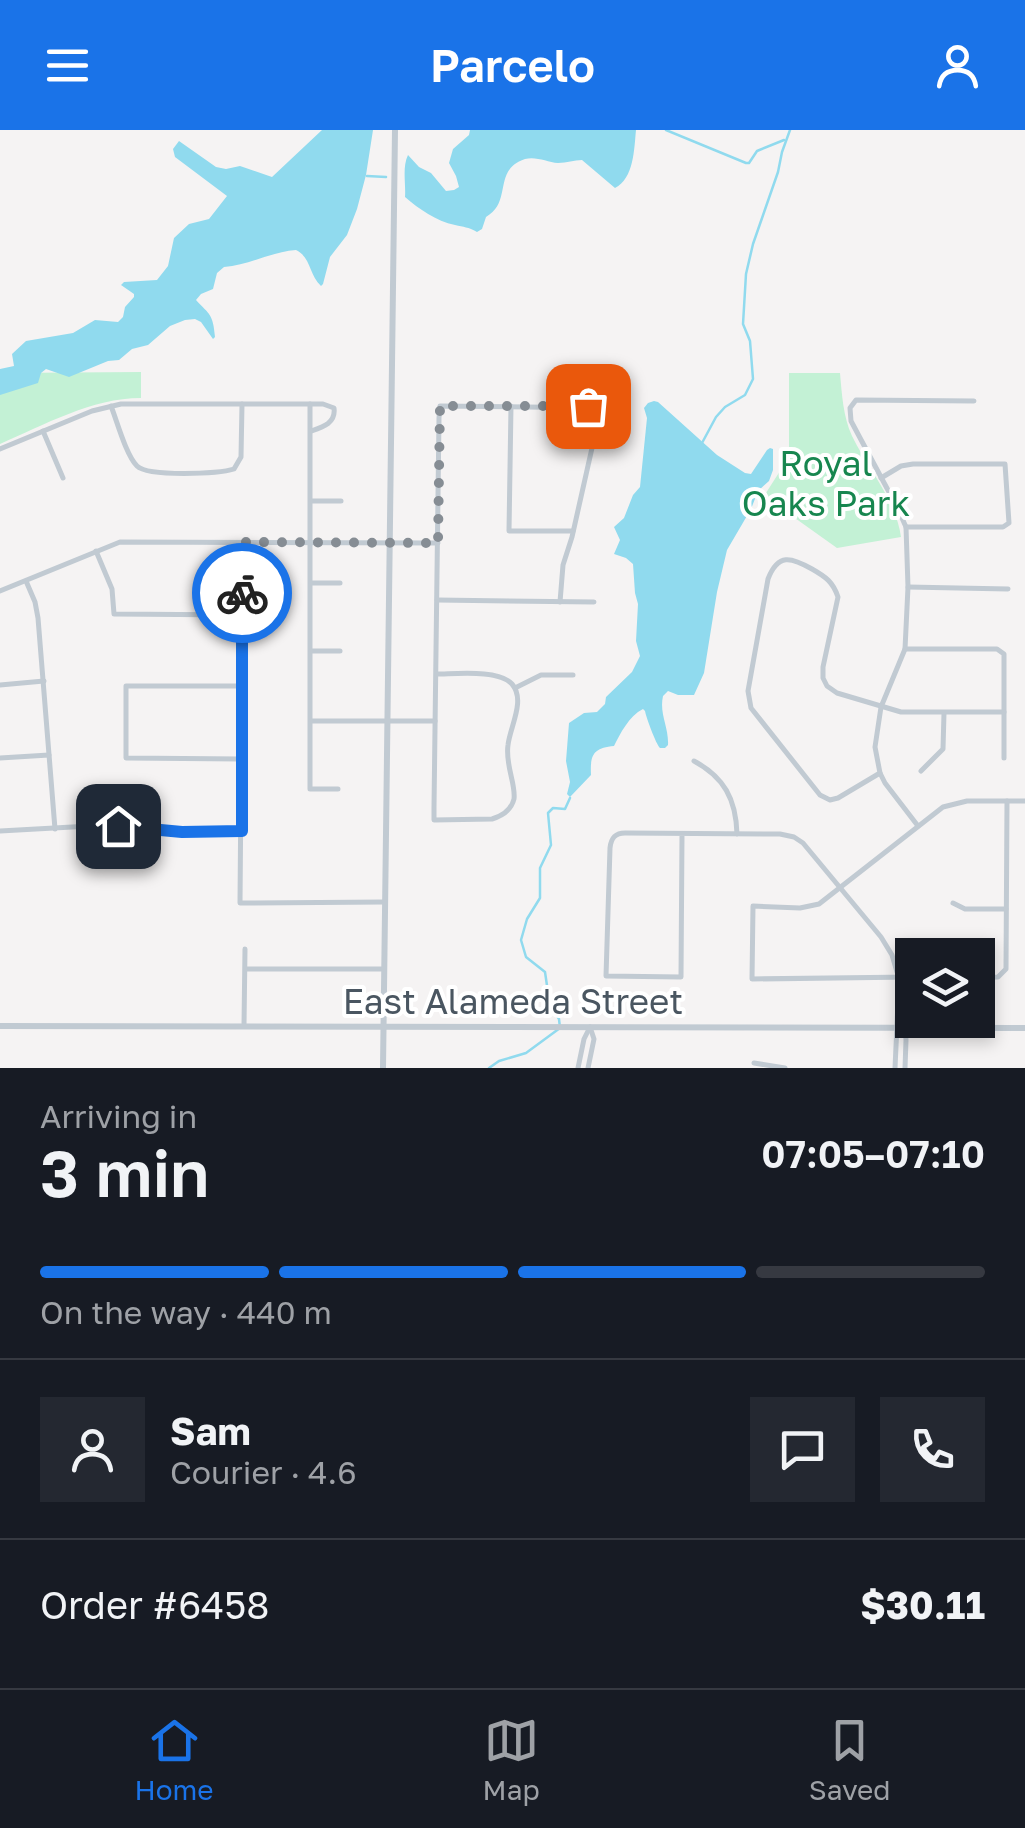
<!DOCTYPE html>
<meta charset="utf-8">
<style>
body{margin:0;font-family:"Golos Text",sans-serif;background:#242831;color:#f1f3f6;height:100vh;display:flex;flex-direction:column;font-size:38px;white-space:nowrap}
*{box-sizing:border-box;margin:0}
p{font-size:32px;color:#9ea1a6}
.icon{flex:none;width:55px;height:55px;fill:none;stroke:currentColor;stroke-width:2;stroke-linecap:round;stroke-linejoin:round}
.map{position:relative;height:938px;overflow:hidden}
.sheet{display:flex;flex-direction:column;background:#171b24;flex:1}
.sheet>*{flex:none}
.buttons{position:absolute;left:895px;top:808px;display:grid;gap:20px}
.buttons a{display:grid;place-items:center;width:100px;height:100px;border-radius:0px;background:#171b24;box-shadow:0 5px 15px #0003;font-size:50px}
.pin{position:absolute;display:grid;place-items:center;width:85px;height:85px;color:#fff;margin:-42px;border-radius:20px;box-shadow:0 5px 15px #0006}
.courier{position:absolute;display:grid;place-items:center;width:100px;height:100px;margin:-50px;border:8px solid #1a73e8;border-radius:50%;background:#fff;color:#222;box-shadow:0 2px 12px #0007}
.summary em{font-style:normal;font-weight:600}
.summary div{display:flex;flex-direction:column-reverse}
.summary{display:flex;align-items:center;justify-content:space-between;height:170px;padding:0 40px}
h1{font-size:65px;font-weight:600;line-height:75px}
.bar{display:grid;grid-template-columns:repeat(4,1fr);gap:15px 10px;align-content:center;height:120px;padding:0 40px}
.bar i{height:12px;border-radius:8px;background:#363941}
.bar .current{background:#1a73e8}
.bar p{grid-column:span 4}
.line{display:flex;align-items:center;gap:25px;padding:0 40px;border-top:2px solid #363941}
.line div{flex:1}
.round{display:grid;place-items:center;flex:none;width:105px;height:105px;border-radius:0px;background:#242831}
header{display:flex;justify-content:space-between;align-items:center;height:130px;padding:0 40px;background:#1a73e8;color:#fff;font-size:45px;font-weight:600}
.tab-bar{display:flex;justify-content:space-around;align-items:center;height:140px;border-top:2px solid #363941;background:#171b24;font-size:28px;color:#9ea1a6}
.tab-bar a{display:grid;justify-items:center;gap:5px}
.tab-bar .current{color:#1a73e8}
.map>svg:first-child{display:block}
.green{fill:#c3f1d5}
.water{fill:#90daee}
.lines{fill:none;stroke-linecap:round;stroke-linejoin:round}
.stream{stroke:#90daee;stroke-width:2.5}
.minor{stroke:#c1cad2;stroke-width:5}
.tertiary{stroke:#c1cad2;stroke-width:6}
.done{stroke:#868d94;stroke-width:10;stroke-dasharray:0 18}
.route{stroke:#1a73e8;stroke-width:12}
.labels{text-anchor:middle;stroke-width:8;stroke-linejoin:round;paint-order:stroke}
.park-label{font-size:35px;fill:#17864f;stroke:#fff}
.street-label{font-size:35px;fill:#4a5661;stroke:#fff}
</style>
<header><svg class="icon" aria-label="menu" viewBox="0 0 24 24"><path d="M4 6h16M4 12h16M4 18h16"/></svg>Parcelo<svg class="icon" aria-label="person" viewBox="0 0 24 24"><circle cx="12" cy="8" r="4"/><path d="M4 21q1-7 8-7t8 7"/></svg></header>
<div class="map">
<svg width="1025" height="938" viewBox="0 0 1025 938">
<rect width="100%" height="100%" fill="#f5f3f3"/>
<g class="green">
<path d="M 141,242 L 141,268 C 92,268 44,295 0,314 L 0,243 Z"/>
<path d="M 789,243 L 840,243 C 842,265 843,286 852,306 C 868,339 896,370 901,407 L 837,418 L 764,366 L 789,327 Z"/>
</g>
<g class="water">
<path d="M 322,0 L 373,0 L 366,45 L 357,79 L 347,105 L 330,127 L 323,154 L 321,156 C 309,145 311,127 296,120 C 271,122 249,135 224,137 L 217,143 L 213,159 L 201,164 L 196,170 C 210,185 213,184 215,207 L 213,209 L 201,192 L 195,189 L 185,190 L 170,196 L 148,215 L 132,219 L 119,230 L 108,231 L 69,247 L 46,239 L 41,243 L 38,253 L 0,265 L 0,239 L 14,236 L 12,224 L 26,211 L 73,203 L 95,190 L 118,192 L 123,187 L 125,177 L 134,167 L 134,164 L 121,155 L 124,152 L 157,150 L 168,136 L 174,108 L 189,94 L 209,89 L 227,66 L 175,27 L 173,19 L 179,11 L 216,37 L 226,39 L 240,36 L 272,47 Z"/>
<path d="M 470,0 L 636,0 C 634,20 634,48 615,58 L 582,30 C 574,30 567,33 558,33 C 547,32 536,26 525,29 C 492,40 513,72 486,87 L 482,99 L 477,102 C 468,97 464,97 455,95 C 436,91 419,79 405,67 C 406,54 402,37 408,25 L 419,37 L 431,43 L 446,61 L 454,60 L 459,57 L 456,46 L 449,33 L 453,19 L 469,5 Z"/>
<path d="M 654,271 L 658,272 L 717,325 L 745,343 L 751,344 L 767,320 L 770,318 L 773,319 L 773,340 L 769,351 L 758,361 L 751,379 L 727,420 L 717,462 L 704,543 L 694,565 L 678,565 L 668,561 L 663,566 C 659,584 669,597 668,615 L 665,618 L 660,618 C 656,614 646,587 645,581 L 643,579 C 629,586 620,604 614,616 C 593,618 590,625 591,645 L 570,667 L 567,664 L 570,652 L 566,631 L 569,593 L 584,583 L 597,582 L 605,574 L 606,567 L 632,542 L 640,526 L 636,511 L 638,474 L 635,463 L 633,434 L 626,428 L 614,424 L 620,410 L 614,397 L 624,388 L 633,365 L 640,357 L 647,288 L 644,278 L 648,273 Z"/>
</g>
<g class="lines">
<g class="stream">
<polyline points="666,0 746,33 749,33 757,21 784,10"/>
<polyline points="367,46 386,47"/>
<polyline points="702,313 716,287 725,277 745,265 753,249 750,211 743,194 746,144 753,114 778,42 782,22 790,0"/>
<polyline points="489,938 499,931 526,923 560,898 559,889 550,876 545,842 526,827 521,810 527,789 540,768 540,738 551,715 548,683 553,678 565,679 570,668"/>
</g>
<g class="minor">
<polyline points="310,274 310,659 338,659"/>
<path d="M 111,276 C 117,291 126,325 137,336 C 148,347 219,344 234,339 L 241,327 L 242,274"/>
<polyline points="511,276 509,401 573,401"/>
<polyline points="43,301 63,348"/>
<path d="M 0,319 L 92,281 L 121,274 L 323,274 L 334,278 C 336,293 323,297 311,301"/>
<polyline points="881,348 901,336 913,334 1005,334 1009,393 1003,397 906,397"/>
<polyline points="311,371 341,371"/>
<polyline points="243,412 240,773 384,772"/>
<polyline points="96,421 112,459 114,484 242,485"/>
<polyline points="26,451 35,472 38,488 55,699"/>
<polyline points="311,453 340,453"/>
<polyline points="908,457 1008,459"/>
<polyline points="0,461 120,412 438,413"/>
<polyline points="437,470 594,472"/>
<polyline points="905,519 997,519 1004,524 1004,628"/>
<polyline points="311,521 340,521"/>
<path d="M 436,544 C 455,544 499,539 512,554 C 526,570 510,597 508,615 C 505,635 516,654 514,669 C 511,681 502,686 492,689 L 434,690 L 434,677 L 439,288 L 440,276 L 601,278 L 572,407 L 563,435 L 560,472"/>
<polyline points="0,555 44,551"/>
<polyline points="515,558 541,545 573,545"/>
<polyline points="311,591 435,591"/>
<polyline points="0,628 49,625"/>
<polyline points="240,629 126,628 126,556 242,556"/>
<path d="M 694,631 C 724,647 736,669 737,704"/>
<polyline points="921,641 943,619 944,583"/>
<path d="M 880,643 L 838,668 L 830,670 L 820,665 L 751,578 L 748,561 L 768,449 C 778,423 791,427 812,439 C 826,447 833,452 838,467 L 823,537 L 823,548 L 827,556 L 837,563 L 901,582 L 1004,582"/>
<polyline points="918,696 885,653 880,643 875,617 881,577 905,519 908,457 906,397 897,377 851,291 850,278 856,270 974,271"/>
<polyline points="0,701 108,695 181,701 241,701"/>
<path d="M 682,704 L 681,847 L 606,846 L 610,718 C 611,708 615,703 625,703 L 780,704 L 794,707 L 803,713 L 881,807 L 892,825 L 903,862 L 906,910 L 905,938"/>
<polyline points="953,773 965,779 1006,779"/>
<polyline points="246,839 384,839"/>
<polyline points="912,847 752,849 753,776 800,778 819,774 943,677 967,671 1025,671"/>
<polyline points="978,848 998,847 1006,839 1007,671"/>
<polyline points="244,896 245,819"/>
<polyline points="754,933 785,938"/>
<polyline points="578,938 584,909 590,897"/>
<polyline points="588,938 594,909 590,897"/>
<polyline points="895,938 899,851"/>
</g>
<g class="tertiary">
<polyline points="0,896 1025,898"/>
<polyline points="383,938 395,0"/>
</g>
</g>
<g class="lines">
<polyline class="done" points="242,463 243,412 438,413 440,276 588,276"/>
<polyline class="route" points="118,696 182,702 242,701 242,463"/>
</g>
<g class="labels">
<g class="park-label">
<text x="826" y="346">Royal<tspan x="826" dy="40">Oaks Park</tspan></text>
</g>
<g class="street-label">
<text x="513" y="884">East Alameda Street</text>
</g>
</g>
</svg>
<div class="buttons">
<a><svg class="icon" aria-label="layers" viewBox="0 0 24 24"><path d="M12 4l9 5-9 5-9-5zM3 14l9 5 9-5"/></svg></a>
</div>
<div class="pin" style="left:588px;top:276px;background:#ea580c"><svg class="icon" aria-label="bag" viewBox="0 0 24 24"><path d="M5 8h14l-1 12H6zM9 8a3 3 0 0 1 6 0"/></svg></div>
<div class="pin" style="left:118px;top:696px;background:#1f2937"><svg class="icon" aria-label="home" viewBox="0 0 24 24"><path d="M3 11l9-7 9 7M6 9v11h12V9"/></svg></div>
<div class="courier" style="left:242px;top:463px"><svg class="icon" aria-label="bike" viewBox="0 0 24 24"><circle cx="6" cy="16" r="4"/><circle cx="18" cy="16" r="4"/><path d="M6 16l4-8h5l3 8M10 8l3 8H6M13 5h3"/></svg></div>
</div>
<section class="sheet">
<div class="summary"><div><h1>3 min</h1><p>Arriving in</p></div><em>07:05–07:10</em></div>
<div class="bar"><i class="current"></i><i class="current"></i><i class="current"></i><i></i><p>On the way · 440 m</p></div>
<div class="line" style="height:180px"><a class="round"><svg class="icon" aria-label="person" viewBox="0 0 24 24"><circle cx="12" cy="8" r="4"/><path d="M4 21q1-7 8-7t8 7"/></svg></a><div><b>Sam</b><p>Courier · 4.6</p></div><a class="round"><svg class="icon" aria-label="chat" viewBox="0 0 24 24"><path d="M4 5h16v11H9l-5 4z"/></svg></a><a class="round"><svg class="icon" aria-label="phone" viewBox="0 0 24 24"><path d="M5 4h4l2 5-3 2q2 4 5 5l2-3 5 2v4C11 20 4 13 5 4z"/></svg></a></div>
<div class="line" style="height:130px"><div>Order #6458</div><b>$30.11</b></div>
</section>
<nav class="tab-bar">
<a class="current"><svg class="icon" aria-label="home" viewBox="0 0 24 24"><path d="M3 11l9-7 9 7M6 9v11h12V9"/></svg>Home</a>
<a><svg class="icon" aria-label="map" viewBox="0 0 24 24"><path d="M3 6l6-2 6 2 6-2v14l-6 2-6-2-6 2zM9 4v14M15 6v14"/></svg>Map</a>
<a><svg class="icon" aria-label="saved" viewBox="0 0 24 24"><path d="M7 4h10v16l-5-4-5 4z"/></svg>Saved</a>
</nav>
